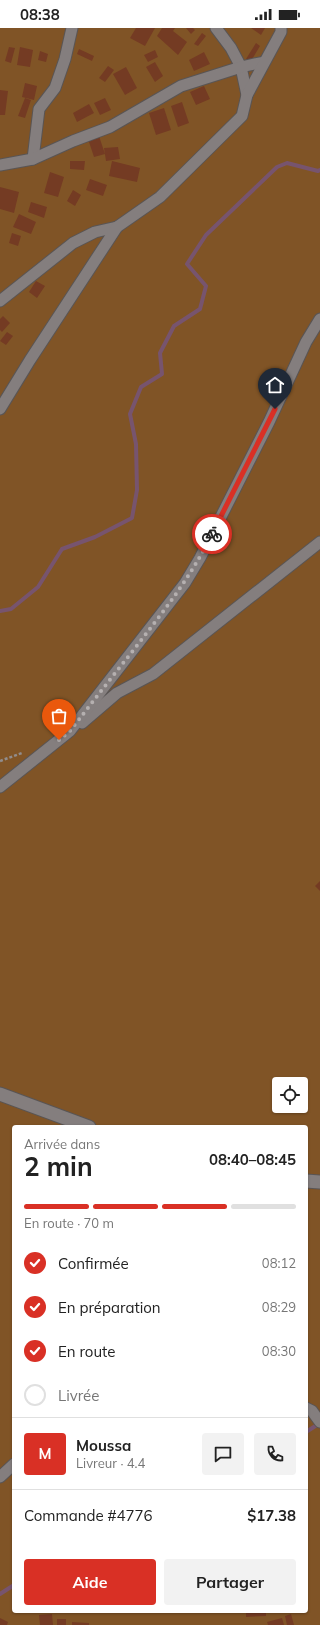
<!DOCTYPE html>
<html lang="fr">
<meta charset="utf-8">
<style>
body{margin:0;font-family:Mulish,sans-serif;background:#f2f2f2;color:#222;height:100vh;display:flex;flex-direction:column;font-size:15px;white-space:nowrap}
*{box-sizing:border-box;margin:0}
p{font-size:13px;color:#767676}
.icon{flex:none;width:22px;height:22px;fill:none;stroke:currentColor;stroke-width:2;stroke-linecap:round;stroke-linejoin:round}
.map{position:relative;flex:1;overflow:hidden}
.panel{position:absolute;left:12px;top:1097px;width:296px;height:488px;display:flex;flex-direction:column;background:#fff;border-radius:4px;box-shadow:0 1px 3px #0004}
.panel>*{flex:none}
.controls{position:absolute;left:272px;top:1049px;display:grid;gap:8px}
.controls a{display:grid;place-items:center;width:36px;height:36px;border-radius:4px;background:#fff;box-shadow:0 1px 3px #0004;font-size:20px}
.pin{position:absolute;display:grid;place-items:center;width:34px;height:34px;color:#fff;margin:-41px -17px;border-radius:50% 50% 50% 0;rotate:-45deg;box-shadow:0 0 4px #0007}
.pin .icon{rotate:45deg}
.courier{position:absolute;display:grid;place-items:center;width:40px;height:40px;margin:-20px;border:3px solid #d93025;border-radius:50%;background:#fff;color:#222;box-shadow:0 1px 5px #0007}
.head em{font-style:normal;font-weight:700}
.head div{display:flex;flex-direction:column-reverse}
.head{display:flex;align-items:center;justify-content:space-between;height:68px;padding:0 12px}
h1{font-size:26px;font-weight:700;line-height:30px}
.bar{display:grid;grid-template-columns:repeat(4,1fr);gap:6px 4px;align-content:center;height:48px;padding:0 12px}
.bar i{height:5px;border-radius:3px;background:#e0e0e0}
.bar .current{background:#d93025}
.bar p{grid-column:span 4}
.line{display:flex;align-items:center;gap:10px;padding:0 12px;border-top:1px solid #e0e0e0}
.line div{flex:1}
.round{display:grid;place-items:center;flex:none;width:42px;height:42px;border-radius:4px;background:#f2f2f2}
ol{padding:0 12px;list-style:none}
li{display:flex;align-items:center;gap:12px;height:44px}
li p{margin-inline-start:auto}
li .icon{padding:4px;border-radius:50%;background:#d93025;color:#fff;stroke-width:4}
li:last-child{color:#767676}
li i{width:22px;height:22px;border:2px solid #e0e0e0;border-radius:50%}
.action{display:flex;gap:8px;margin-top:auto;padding:8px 12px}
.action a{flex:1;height:46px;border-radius:4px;background:#d93025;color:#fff;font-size:16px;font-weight:700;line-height:46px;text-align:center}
.action a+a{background:#f2f2f2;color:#222}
.status{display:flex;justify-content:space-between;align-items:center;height:28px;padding:0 20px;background:#fff;direction:ltr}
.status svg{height:11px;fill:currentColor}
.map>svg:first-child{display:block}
.green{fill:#805426;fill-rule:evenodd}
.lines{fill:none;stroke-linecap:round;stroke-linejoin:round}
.stream{stroke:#77546e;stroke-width:4}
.building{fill:#743b23}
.minor-casing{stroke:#595555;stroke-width:13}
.tertiary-casing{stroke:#595555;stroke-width:15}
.path{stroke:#918d8d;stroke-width:2.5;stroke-dasharray:3 2;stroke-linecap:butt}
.minor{stroke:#847e7e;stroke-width:11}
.tertiary{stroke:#847e7e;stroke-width:13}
.done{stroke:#b5b0b0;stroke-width:4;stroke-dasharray:0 7.2}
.route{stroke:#d93025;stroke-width:5}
</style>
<div class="status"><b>08:38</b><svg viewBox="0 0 49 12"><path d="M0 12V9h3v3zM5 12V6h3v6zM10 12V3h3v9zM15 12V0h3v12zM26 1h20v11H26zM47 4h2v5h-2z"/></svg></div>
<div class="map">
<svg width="320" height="1597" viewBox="0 0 320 1597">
<rect width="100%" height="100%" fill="#3a3535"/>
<path class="green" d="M 0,0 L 320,0 L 320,1597 L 0,1597 ZM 279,1056 L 301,1056 L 301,1078 L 279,1078 ZM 14,1099 L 306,1099 L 306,1583 L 14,1583 Z"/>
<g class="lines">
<g class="stream">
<polyline points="0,583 11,581 38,559 62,521 95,509 132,490 137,462 136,416 130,386 141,359 162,346 160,325 174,298 200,281 206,258 187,236 206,207 277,139 287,135 318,143 320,142"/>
<polyline points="306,1404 320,1395"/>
<polyline points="0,1566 14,1557"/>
</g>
</g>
<g class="building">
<polygon points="136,0 155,0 145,18 130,10"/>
<polygon points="162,0 175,0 173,3 187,14 178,27 157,8"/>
<polygon points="186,0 193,0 195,2 191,6"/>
<polygon points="251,0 265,0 261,7"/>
<polygon points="202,5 206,8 198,18 194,16"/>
<polygon points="256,15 260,18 251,33 246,31"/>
<polygon points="9,19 15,20 11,35 5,33"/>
<polygon points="20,19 33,22 30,39 17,37"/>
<polygon points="79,21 94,28 92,33 77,26"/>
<polygon points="155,22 158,29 148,34 144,27"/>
<polygon points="40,23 48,26 46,34 38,32"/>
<polygon points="204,24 210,36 194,43 189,32"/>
<polygon points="155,34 163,48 155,54 146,39"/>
<polygon points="108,38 114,42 105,54 99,50"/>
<polygon points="126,39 137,60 125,67 113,46"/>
<polygon points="25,55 37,58 34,72 22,69"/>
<polygon points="204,58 210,71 196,77 190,64"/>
<polygon points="0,62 8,63 5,87 0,87"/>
<polygon points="25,70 31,72 25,90 18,88"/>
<polygon points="105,70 111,82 100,87 94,75"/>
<polygon points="182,74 189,95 178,99 171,78"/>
<polygon points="89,76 94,85 77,94 73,85"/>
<polygon points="164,80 171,102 156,107 149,85"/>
<polygon points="99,108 105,126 94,129 88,111"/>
<polygon points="118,119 120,131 106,133 104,120"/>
<polygon points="70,133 85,133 84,142 70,141"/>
<polygon points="112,133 140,140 137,154 109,148"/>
<polygon points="50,144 64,149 58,169 44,165"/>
<polygon points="90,151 107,157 103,168 86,162"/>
<polygon points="0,159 19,164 14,185 0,181"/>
<polygon points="73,162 81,167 75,178 67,173"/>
<polygon points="31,174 47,179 44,190 28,184"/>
<polygon points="19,186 36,194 31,206 13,199"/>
<polygon points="12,205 21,208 18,218 9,215"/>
<polygon points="36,253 45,258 37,270 29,264"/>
<polygon points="3,288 10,295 2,304 0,302 0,291"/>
<polygon points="7,304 13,308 6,317 0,313"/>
<polygon points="320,853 320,863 315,858"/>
<polygon points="246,1583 266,1583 266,1588 246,1589"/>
<polygon points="52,1586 53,1597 40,1597 39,1587"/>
<polygon points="291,1586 294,1597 287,1597 285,1588"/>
<polygon points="0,1590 8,1594 7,1597 0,1597"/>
<polygon points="282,1590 284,1597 268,1597 267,1594"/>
<rect x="57" y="1591" width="9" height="6"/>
<polygon points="72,1594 89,1595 89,1597 72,1597"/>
</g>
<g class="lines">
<defs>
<g id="minor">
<polyline points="216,0 231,20 241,39 247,67"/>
<polyline points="33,131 39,81 55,60 65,31 72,0"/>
<polyline points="0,137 33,131 73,113 110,99 181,58 241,39 264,34"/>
<polyline points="0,273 73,215 95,204 117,199"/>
<polyline points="0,381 30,332 117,199 160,169 242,88 247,67 281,4 281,0"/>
<polyline points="82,695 117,665 153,646 320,514"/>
<polyline points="0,759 70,703 185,555 200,530 269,394 306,314 320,291"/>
<polyline points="306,1380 312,1383 320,1394"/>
<polyline points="0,1449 14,1436"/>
</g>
<g id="tertiary">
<polyline points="0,1066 89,1099"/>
<polyline points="306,1153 320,1154"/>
</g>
</defs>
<use href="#minor" class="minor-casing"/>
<use href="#tertiary" class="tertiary-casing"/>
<polyline class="path" points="0,733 22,725"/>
<use href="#minor" class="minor"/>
<use href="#tertiary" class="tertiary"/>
</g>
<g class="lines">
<path class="done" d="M 59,712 L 70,703 C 91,676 111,650 132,624 C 162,585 190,551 212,506"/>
<polyline class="route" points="212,506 275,381"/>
</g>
</svg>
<div class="controls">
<a><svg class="icon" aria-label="locate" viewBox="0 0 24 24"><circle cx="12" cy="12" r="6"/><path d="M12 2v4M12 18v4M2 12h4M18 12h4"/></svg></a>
</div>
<div class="pin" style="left:59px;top:712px;background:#ea580c"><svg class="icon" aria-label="bag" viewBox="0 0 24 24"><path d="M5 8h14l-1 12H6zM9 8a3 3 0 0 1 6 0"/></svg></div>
<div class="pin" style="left:275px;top:381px;background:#1f2937"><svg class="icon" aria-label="home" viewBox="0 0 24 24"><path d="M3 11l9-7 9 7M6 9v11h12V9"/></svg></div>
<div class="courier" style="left:212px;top:506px"><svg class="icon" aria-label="bike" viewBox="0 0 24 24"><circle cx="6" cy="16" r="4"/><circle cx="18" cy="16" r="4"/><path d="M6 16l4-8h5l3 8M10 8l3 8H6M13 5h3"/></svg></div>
<section class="panel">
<div class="head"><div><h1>2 min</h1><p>Arrivée dans</p></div><em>08:40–08:45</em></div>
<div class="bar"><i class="current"></i><i class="current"></i><i class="current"></i><i></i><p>En route · 70 m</p></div>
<ol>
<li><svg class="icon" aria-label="check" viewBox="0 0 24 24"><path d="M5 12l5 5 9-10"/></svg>Confirmée<p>08:12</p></li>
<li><svg class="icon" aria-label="check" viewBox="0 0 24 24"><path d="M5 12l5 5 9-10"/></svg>En préparation<p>08:29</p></li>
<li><svg class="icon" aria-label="check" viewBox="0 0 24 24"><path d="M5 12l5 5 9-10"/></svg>En route<p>08:30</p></li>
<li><i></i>Livrée</li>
</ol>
<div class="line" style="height:72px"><b class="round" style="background:#d93025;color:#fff">M</b><div><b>Moussa</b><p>Livreur · 4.4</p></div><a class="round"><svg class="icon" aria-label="chat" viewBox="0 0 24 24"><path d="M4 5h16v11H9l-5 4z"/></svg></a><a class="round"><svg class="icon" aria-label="phone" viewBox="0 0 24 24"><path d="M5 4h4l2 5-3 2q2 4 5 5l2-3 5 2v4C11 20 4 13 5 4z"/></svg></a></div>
<div class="line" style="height:52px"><div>Commande #4776</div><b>$17.38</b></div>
<div class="action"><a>Aide</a><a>Partager</a></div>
</section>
</div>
